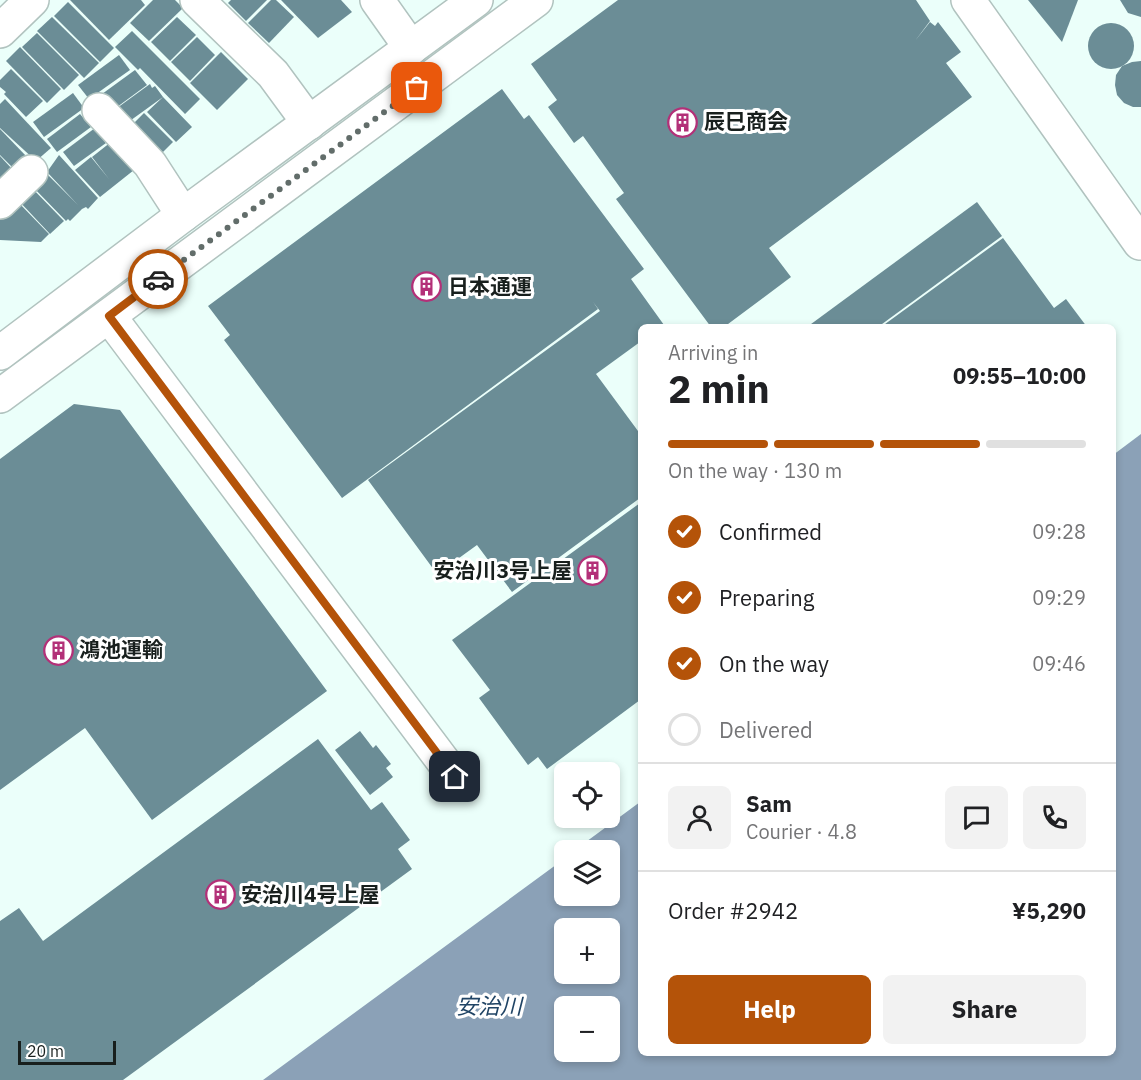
<!DOCTYPE html>
<meta charset="utf-8">
<style>
body{margin:0;font-family:"IBM Plex Sans","Noto Sans JP",sans-serif;background:#f2f2f2;color:#202124;height:100vh;display:flex;flex-direction:column;font-size:22px;white-space:nowrap}
*{box-sizing:border-box;margin:0}
p{font-size:20px;color:#757577}
.icon{flex:none;width:33px;height:33px;fill:none;stroke:currentColor;stroke-width:2;stroke-linecap:round;stroke-linejoin:round}
.map{position:relative;flex:1;overflow:hidden}
.panel{position:absolute;left:638px;top:324px;width:478px;height:732px;display:flex;flex-direction:column;background:#fff;border-radius:9px;box-shadow:0 3px 9px #0003}
.panel>*{flex:none}
.fabs{position:absolute;left:554px;top:762px;display:grid;gap:12px}
.fabs a{display:grid;place-items:center;width:66px;height:66px;border-radius:9px;background:#fff;box-shadow:0 3px 9px #0003;font-size:30px}
.scale{position:absolute;left:18px;bottom:15px;width:98px;box-sizing:border-box;padding-left:6px;border:3px solid #181f1d;border-top:0;font-size:16px;line-height:21px;white-space:nowrap;color:#181f1d;-webkit-text-stroke:4px #fff;paint-order:stroke}
.pin{position:absolute;display:grid;place-items:center;width:51px;height:51px;color:#fff;margin:-26px;border-radius:12px;box-shadow:0 3px 9px #0006}
.courier{position:absolute;display:grid;place-items:center;width:60px;height:60px;margin:-30px;border:4px solid #b45309;border-radius:50%;background:#fff;color:#222;box-shadow:0 2px 8px #0007}
.headline em{font-style:normal;font-weight:700}
.headline div{display:flex;flex-direction:column-reverse}
.headline{display:flex;align-items:center;justify-content:space-between;height:102px;padding:0 30px}
h1{font-size:39px;font-weight:700;line-height:45px}
.bar{display:grid;grid-template-columns:repeat(4,1fr);gap:9px 6px;align-content:center;height:72px;padding:0 30px}
.bar i{height:8px;border-radius:4px;background:#e0e0e0}
.bar .on{background:#b45309}
.bar p{grid-column:span 4}
.line{display:flex;align-items:center;gap:15px;padding:0 30px;border-top:2px solid #e0e0e0}
.line div{flex:1}
.round{display:grid;place-items:center;flex:none;width:63px;height:63px;border-radius:9px;background:#f2f2f2}
ol{padding:0 30px;list-style:none}
li{display:flex;align-items:center;gap:18px;height:66px}
li p{margin-inline-start:auto}
li .icon{padding:6px;border-radius:50%;background:#b45309;color:#fff;stroke-width:4}
li:last-child{color:#757577}
li i{width:33px;height:33px;border:3px solid #e0e0e0;border-radius:50%}
.primary-button{display:flex;gap:12px;margin-top:auto;padding:12px 30px}
.primary-button a{flex:1;height:69px;border-radius:9px;background:#b45309;color:#fff;font-size:24px;font-weight:700;line-height:69px;text-align:center}
.primary-button a+a{background:#f2f2f2;color:#202124}
.map>svg:first-child{display:block}
.water{fill:#8ba1b7;fill-rule:evenodd}
.building{fill:#6b8d96}
.lines{fill:none;stroke-linecap:round;stroke-linejoin:round}
.minor-casing{stroke:#b1c3bf;stroke-width:36}
.minor{stroke:#fff;stroke-width:33}
.done{stroke:#626d6a;stroke-width:6;stroke-dasharray:0 10.8}
.route{stroke:#b45309;stroke-width:8}
.labels{text-anchor:middle;stroke-width:6;stroke-linejoin:round;paint-order:stroke}
.poi-label{font-size:21px;font-weight:bold;fill:#181f1d;stroke:#fff;text-anchor:start}
.water-label{font-size:22px;font-style:italic;fill:#204465;stroke:#fff}
</style>
<div class="map">
<svg width="1141" height="1080" viewBox="0 0 1141 1080">
<rect width="100%" height="100%" fill="#ebfffa"/>
<path class="water" d="M 1141,434 L 1141,1080 L 263,1080 L 564,859 L 564,896 L 609,896 L 609,850 L 575,850 L 640,802 L 640,1053 L 1113,1053 L 1113,455 ZM 564,928 L 609,928 L 609,974 L 564,974 ZM 564,1006 L 609,1006 L 609,1052 L 564,1052 Z"/>
<g class="building">
<polygon points="70,0 141,0 145,5 109,40"/>
<polygon points="153,0 175,0 183,8 149,41 130,23"/>
<polygon points="231,0 267,0 246,21 228,3"/>
<polygon points="271,0 276,0 294,17 269,43 248,23"/>
<polygon points="281,0 341,0 352,12 318,38"/>
<polygon points="618,0 916,0 930,21 915,41 930,22 935,26 938,22 961,52 946,63 972,97 769,248 791,277 724,327 711,327 616,199 624,193 583,136 574,143 548,107 557,100 531,64"/>
<polygon points="1028,0 1078,0 1062,42"/>
<polygon points="1120,0 1141,0 1141,17 1128,13"/>
<polygon points="68,2 114,48 100,62 54,16"/>
<polygon points="52,17 99,63 84,78 37,31"/>
<polygon points="177,17 196,35 170,61 151,42"/>
<circle cx="1111" cy="46" r="23"/>
<polygon points="132,31 200,99 185,114 140,68 138,70 115,47"/>
<polygon points="37,33 79,75 64,90 22,47"/>
<polygon points="197,37 215,55 190,81 171,62"/>
<polygon points="20,47 61,89 47,103 6,61"/>
<polygon points="221,52 248,79 217,110 190,83"/>
<polygon points="119,55 130,70 89,99 78,85"/>
<polygon points="1141,61 1141,107 1133,107 1124,103 1117,95 1115,85 1116,75 1122,66 1132,62"/>
<polygon points="11,69 43,101 26,117 4,94 6,92 0,87 0,80"/>
<polygon points="135,70 147,85 113,110 102,94"/>
<polygon points="150,84 152,88 155,86 163,97 192,127 176,142 147,112 163,97 127,123 117,108"/>
<polygon points="502,89 524,119 529,115 644,269 631,279 664,325 661,327 640,327 640,342 596,374 638,431 640,429 640,498 512,592 477,545 437,574 368,480 600,311 593,302 598,309 342,498 224,340 230,335 208,306"/>
<polygon points="73,93 84,108 44,137 33,122"/>
<polygon points="5,99 51,148 36,161 0,128 0,104"/>
<polygon points="144,113 173,142 159,156 130,127"/>
<polygon points="80,114 91,127 57,152 47,139"/>
<polygon points="95,128 106,143 74,166 63,152"/>
<polygon points="0,129 27,157 14,169 0,155"/>
<polygon points="111,142 134,170 100,197 75,170 91,157 109,179 92,157"/>
<polygon points="59,155 98,198 88,209 86,207 82,209 70,221 68,219 66,221 32,186 46,173 78,205 47,172"/>
<polygon points="0,156 13,170 3,180 0,177"/>
<polygon points="31,187 64,221 50,234 18,200"/>
<polygon points="17,201 49,234 41,242 0,240 0,218"/>
<polygon points="977,202 1002,236 878,327 807,327"/>
<polygon points="1003,238 1054,308 1066,299 1087,327 881,327"/>
<polygon points="74,404 120,410 327,691 152,820 85,728 0,790 0,459"/>
<polygon points="640,503 640,700 547,769 538,757 528,765 479,698 490,690 452,640"/>
<polygon points="360,731 373,748 376,745 391,764 386,768 393,777 370,795 335,750"/>
<polygon points="318,739 371,810 382,802 410,840 398,849 412,869 123,1080 0,1080 0,921 19,908 43,941"/>
</g>
<g class="lines">
<defs>
<g id="minor">
<polyline points="197,0 273,74 309,123"/>
<polyline points="377,0 411,48"/>
<polyline points="968,0 1140,243"/>
<polyline points="0,31 32,0"/>
<polyline points="99,110 150,164 183,215"/>
<polyline points="0,202 31,172"/>
<polyline points="109,316 455,777"/>
<polyline points="0,353 183,215 476,0"/>
<polyline points="0,396 536,0"/>
</g>
</defs>
<use href="#minor" class="minor-casing"/>
<use href="#minor" class="minor"/>
</g>
<g class="lines">
<polyline class="done" points="158,279 417,88"/>
<polyline class="route" points="158,279 109,316 455,777"/>
</g>
<defs>
<symbol id="building-ring" viewBox="-11 -11 22 22"><circle r="9.5" fill="#fff" stroke="#b33078" stroke-width="1.5"/><path d="M-4-6H4V6H1V3H-1V6H-4ZM-2.5-4.3h1.7v1.8h-1.7ZM.8-4.3h1.7v1.8H.8ZM-2.5-1h1.7V.8h-1.7ZM.8-1h1.7V.8H.8Z" fill="#b33078"/></symbol>
</defs>
<g fill-rule="evenodd">
<use href="#building-ring" x="666" y="106" width="33" height="33"/>
<use href="#building-ring" x="410" y="270" width="33" height="33"/>
<use href="#building-ring" x="576" y="554" width="33" height="33"/>
<use href="#building-ring" x="42" y="634" width="33" height="33"/>
<use href="#building-ring" x="204" y="878" width="33" height="33"/>
</g>
<g class="labels">
<g class="poi-label">
<text x="704" y="129">辰巳商会</text>
<text x="448" y="294">日本通運</text>
<text x="572" y="578" text-anchor="end">安治川3号上屋</text>
<text x="79" y="657">鴻池運輸</text>
<text x="241" y="902">安治川4号上屋</text>
</g>
<g class="water-label">
<text x="489" y="1014">安治川</text>
</g>
</g>
</svg>
<div class="fabs">
<a><svg class="icon" aria-label="locate" viewBox="0 0 24 24"><circle cx="12" cy="12" r="6"/><path d="M12 2v4M12 18v4M2 12h4M18 12h4"/></svg></a>
<a><svg class="icon" aria-label="layers" viewBox="0 0 24 24"><path d="M12 4l9 5-9 5-9-5zM3 14l9 5 9-5"/></svg></a>
<a>+</a>
<a>−</a>
</div>
<div class="scale">20 m</div>
<div class="pin" style="left:417px;top:88px;background:#ea580c"><svg class="icon" aria-label="bag" viewBox="0 0 24 24"><path d="M5 8h14l-1 12H6zM9 8a3 3 0 0 1 6 0"/></svg></div>
<div class="pin" style="left:455px;top:777px;background:#1f2937"><svg class="icon" aria-label="home" viewBox="0 0 24 24"><path d="M3 11l9-7 9 7M6 9v11h12V9"/></svg></div>
<div class="courier" style="left:158px;top:279px"><svg class="icon" aria-label="car" viewBox="0 0 24 24"><path d="M5 17H2v-5l4-1 3-4h7l3 4 3 1v5h-3M9 17h6M6 11h13"/><circle cx="7" cy="17" r="2"/><circle cx="17" cy="17" r="2"/></svg></div>
<section class="panel">
<div class="headline"><div><h1>2 min</h1><p>Arriving in</p></div><em>09:55–10:00</em></div>
<div class="bar"><i class="on"></i><i class="on"></i><i class="on"></i><i></i><p>On the way · 130 m</p></div>
<ol>
<li><svg class="icon" aria-label="check" viewBox="0 0 24 24"><path d="M5 12l5 5 9-10"/></svg>Confirmed<p>09:28</p></li>
<li><svg class="icon" aria-label="check" viewBox="0 0 24 24"><path d="M5 12l5 5 9-10"/></svg>Preparing<p>09:29</p></li>
<li><svg class="icon" aria-label="check" viewBox="0 0 24 24"><path d="M5 12l5 5 9-10"/></svg>On the way<p>09:46</p></li>
<li><i></i>Delivered</li>
</ol>
<div class="line" style="height:108px"><a class="round"><svg class="icon" aria-label="person" viewBox="0 0 24 24"><circle cx="12" cy="8" r="4"/><path d="M4 21q1-7 8-7t8 7"/></svg></a><div><b>Sam</b><p>Courier · 4.8</p></div><a class="round"><svg class="icon" aria-label="chat" viewBox="0 0 24 24"><path d="M4 5h16v11H9l-5 4z"/></svg></a><a class="round"><svg class="icon" aria-label="phone" viewBox="0 0 24 24"><path d="M5 4h4l2 5-3 2q2 4 5 5l2-3 5 2v4C11 20 4 13 5 4z"/></svg></a></div>
<div class="line" style="height:78px"><div>Order #2942</div><b>¥5,290</b></div>
<div class="primary-button"><a>Help</a><a>Share</a></div>
</section>
</div>
